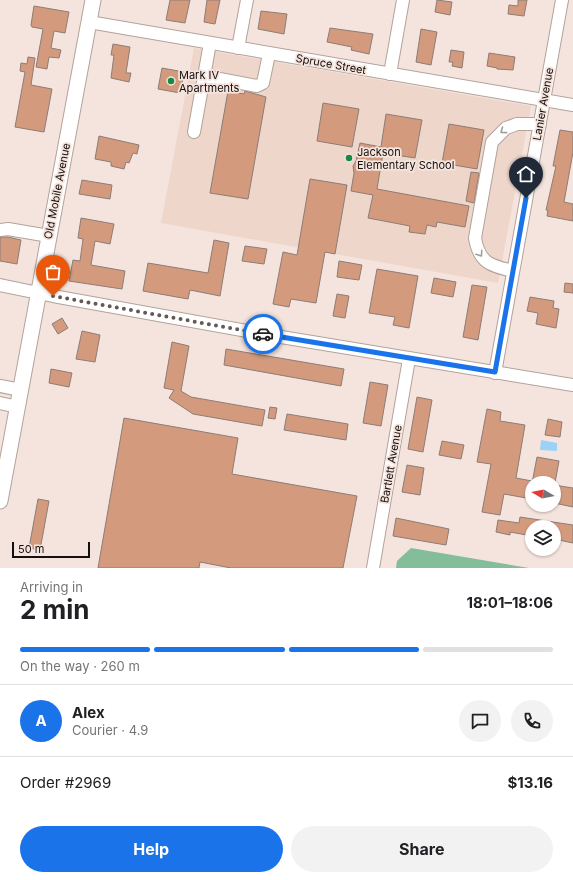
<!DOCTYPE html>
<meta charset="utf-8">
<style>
body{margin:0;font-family:Inter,sans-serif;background:#f2f2f2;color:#202124;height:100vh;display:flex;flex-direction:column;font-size:15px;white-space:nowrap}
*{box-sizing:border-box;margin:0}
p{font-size:13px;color:#757577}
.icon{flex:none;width:22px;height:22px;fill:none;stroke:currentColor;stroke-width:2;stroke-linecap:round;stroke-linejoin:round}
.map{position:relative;height:568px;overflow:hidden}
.details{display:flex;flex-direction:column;background:#fff;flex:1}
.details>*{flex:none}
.needle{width:26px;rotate:280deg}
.controls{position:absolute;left:525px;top:476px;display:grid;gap:8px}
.controls a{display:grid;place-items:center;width:36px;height:36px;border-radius:50%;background:#fff;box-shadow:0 1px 3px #0004;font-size:20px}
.scale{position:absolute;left:12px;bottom:10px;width:78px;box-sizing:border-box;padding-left:4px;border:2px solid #150f0d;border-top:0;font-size:11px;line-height:14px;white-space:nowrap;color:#150f0d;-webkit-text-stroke:3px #f5e4dd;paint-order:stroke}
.pin{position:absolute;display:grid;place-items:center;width:34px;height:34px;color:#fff;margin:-41px -17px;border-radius:50% 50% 50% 0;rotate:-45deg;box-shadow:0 0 4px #0007}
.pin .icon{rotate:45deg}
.courier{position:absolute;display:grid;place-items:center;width:40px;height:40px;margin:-20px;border:3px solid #1a73e8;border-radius:50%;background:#fff;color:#222;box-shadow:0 1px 5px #0007}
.overview em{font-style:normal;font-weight:700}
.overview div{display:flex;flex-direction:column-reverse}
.overview{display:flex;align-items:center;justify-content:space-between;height:68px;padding:0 20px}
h1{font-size:26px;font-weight:700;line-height:30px}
.bar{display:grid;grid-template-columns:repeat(4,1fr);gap:6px 4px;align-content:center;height:48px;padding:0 20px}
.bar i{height:5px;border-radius:3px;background:#e0e0e0}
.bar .active{background:#1a73e8}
.bar p{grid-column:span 4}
.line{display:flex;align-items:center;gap:10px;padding:0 20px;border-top:1px solid #e0e0e0}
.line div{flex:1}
.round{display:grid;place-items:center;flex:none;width:42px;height:42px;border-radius:21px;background:#f2f2f2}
.action{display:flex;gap:8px;margin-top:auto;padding:8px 20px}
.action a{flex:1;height:46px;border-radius:24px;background:#1a73e8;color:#fff;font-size:16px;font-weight:700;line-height:46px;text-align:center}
.action a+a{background:#f2f2f2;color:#202124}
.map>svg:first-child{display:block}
.built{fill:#eed6cb}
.forest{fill:#84bd99}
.water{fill:#9ad2f8}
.building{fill:#d39a7e;stroke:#8c7d76}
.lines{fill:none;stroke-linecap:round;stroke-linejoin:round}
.minor-casing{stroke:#b2a39b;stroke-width:14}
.major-casing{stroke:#b2a39b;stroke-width:17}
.minor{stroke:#fff;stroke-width:12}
.major{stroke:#fff;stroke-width:15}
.oneway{stroke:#a19f9e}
.done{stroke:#635a56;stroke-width:4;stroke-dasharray:0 7.2}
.route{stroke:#1a73e8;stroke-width:5}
.poi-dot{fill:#158b45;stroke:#f5e4dd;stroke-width:1.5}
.labels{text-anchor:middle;stroke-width:3.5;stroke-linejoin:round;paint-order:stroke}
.street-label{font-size:11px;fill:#150f0d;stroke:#f5e4dd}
.poi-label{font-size:11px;fill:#150f0d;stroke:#f5e4dd;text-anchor:start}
</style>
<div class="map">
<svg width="573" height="568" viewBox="0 0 573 568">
<rect width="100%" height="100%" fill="#f5e4dd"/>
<polygon class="built" points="194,48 531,106 498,283 161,223"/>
<polygon class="forest" points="411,548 529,568 396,568 397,561"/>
<polygon class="water" points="541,440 557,443 557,451 540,450"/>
<g class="building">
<polygon points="170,0 190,0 185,23 166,20"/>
<polygon points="207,0 220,0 215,24 204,22"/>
<polygon points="437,0 452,2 450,15 435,12"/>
<polygon points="518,0 527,0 524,16 508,14 509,5 518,6"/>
<polygon points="34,6 69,12 65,33 54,31 51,48 61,50 59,58 49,57 47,69 36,67 43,29 32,27 31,25"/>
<polygon points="261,11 287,14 284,34 258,29"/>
<polygon points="330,28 373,34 369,54 351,50 352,47 327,42"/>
<polygon points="421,29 437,32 431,65 416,62"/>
<polygon points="113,44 130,47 126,73 131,73 129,82 111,78 114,55 111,55"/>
<polygon points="451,50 464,52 462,68 452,66 453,62 449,62"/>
<polygon points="489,53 515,57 513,70 497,69 497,68 487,66"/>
<polygon points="28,57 35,58 31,85 52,89 44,132 15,127 25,72 20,71 21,63 27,64"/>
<polygon points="162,68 184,72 180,93 158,89"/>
<polygon points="228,91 244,94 245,91 266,97 248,199 210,193"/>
<polygon points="323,103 359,109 352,147 317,141"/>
<polygon points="386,114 422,120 415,158 383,153 377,189 469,206 465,227 437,222 436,227 427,225 425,234 409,232 410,226 368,218 373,195 351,191 354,173 353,166 356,161 360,143 381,147"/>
<polygon points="449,124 484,130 477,169 442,163"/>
<polygon points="560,130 573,132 573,152 564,202 573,204 573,221 547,216 548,210 546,210 556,166 553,166"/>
<polygon points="99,136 139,145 137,154 133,153 129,163 126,162 124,169 111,166 111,162 95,159"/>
<polygon points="471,172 479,173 474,203 466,201"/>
<polygon points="310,179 347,185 335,254 325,252 316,303 291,299 289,307 273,304 283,252 297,255"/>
<polygon points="82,180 112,185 110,199 79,194"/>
<polygon points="81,218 114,224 110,244 95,241 91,265 125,271 122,289 69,281 73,260 80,261 83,239 78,238"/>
<polygon points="0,237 8,237 21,240 17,264 0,261"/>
<polygon points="214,240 229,243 220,296 190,290 188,299 143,291 148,263 208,273"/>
<polygon points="245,246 267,249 264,264 242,261"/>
<polygon points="339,261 362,265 359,280 337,277"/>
<polygon points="377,269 418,276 409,328 393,325 395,317 369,313"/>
<polygon points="434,278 456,282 453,297 431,293"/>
<polygon points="565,283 573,284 573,293 564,292"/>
<polygon points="472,285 487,287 478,340 463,337"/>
<polygon points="337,294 349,296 345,318 333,316"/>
<polygon points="530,297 554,301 553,308 559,309 556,328 536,324 538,313 527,311"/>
<polygon points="62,318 68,328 58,334 52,324"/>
<polygon points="82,331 100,335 95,362 76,359"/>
<polygon points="172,342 189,346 181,391 191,397 265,410 262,426 193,414 169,398 174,390 164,388"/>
<polygon points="226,349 344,369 341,386 224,365"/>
<polygon points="51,369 72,373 69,387 49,383"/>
<polygon points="370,382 388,385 381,426 363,423"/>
<polygon points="417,397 432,400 423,452 408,449"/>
<polygon points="270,407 277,408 275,419 268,418"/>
<polygon points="487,409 501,412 500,421 525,425 516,478 532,481 532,483 537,457 559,461 555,483 532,483 532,499 504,494 500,515 482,512 491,464 477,462"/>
<polygon points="287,414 348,424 346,440 284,430"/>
<polygon points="124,418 238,438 232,474 357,496 343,568 231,568 200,562 199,568 98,568"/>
<polygon points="548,419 562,422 560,437 545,435"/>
<polygon points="442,441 464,445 461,459 439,455"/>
<polygon points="407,465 424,468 420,495 402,492"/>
<polygon points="554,485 573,488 573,507 554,503"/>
<polygon points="38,499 49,501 40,550 29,548"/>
<polygon points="520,517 573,525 573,543 554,539 554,527 532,527 532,536 510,532 510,535 496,532 498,520 519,523"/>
<polygon points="396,518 449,529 446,545 393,536"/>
</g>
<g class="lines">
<defs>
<g id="minor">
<polyline points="89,22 573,105"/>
<polyline points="238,48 247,0"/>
<polyline points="390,74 403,0"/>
<polyline points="204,76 257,86 263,83 269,54"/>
<polyline points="194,132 210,43"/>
<polyline points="0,230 8,229 49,236"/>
<path d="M 513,271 C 491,266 479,263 475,238 L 492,142 L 506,128 L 517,124 L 540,124"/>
<polyline points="0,285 53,296 269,335 573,385"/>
<polyline points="495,373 562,0"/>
<polyline points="0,386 21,390"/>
<polyline points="0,403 18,407"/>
<polyline points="373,568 409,359"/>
</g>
<polyline id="major" points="0,501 93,0"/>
</defs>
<use href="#minor" class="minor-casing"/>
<use href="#major" class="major-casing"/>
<use href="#minor" class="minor"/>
<use href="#major" class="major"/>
</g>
<defs><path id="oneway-chevron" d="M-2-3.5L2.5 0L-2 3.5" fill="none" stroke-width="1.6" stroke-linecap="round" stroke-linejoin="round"/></defs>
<g class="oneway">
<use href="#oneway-chevron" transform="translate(503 131) rotate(144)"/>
<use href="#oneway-chevron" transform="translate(480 254) rotate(56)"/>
</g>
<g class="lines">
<polyline class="done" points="53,296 263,334"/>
<polyline class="route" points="263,334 495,372 526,198"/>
</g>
<g class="poi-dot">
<circle cx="171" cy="81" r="4"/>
<circle cx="349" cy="158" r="4"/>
</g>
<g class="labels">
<g class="street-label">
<text transform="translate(331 64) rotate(10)" y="4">Spruce Street</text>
<text transform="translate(543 104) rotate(-80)" y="4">Lanier Avenue</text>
<text transform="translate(57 191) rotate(-79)" y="4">Old Mobile Avenue</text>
<text transform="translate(391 464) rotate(-80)" y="4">Bartlett Avenue</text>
</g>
<g class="poi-label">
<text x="179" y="79">Mark IV<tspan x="179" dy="13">Apartments</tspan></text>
<text x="357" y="156">Jackson<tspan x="357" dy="13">Elementary School</tspan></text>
</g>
</g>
</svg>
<div class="controls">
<a><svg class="needle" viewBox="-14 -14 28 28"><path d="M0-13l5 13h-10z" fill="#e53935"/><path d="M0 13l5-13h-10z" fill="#757577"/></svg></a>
<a><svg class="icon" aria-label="layers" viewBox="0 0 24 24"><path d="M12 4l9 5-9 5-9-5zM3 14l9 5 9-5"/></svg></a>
</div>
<div class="scale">50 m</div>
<div class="pin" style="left:53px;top:296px;background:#ea580c"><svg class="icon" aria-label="bag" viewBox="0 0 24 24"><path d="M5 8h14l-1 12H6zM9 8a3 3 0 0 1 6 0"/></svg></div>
<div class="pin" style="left:526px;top:198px;background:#1f2937"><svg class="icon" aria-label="home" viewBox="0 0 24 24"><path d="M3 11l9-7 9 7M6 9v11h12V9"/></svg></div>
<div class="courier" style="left:263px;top:334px"><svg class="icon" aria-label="car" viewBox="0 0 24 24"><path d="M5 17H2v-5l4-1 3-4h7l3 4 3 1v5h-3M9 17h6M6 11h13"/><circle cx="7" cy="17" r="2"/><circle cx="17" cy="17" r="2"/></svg></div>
</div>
<section class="details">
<div class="overview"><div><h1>2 min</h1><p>Arriving in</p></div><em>18:01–18:06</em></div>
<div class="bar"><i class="active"></i><i class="active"></i><i class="active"></i><i></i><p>On the way · 260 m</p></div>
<div class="line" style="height:72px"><b class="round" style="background:#1a73e8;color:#fff">A</b><div><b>Alex</b><p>Courier · 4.9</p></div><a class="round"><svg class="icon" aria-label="chat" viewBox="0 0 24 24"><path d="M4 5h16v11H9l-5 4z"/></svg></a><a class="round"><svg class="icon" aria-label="phone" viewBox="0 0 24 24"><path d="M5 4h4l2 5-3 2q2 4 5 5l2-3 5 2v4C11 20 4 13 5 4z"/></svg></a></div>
<div class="line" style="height:52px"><div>Order #2969</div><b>$13.16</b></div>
<div class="action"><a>Help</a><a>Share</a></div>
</section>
